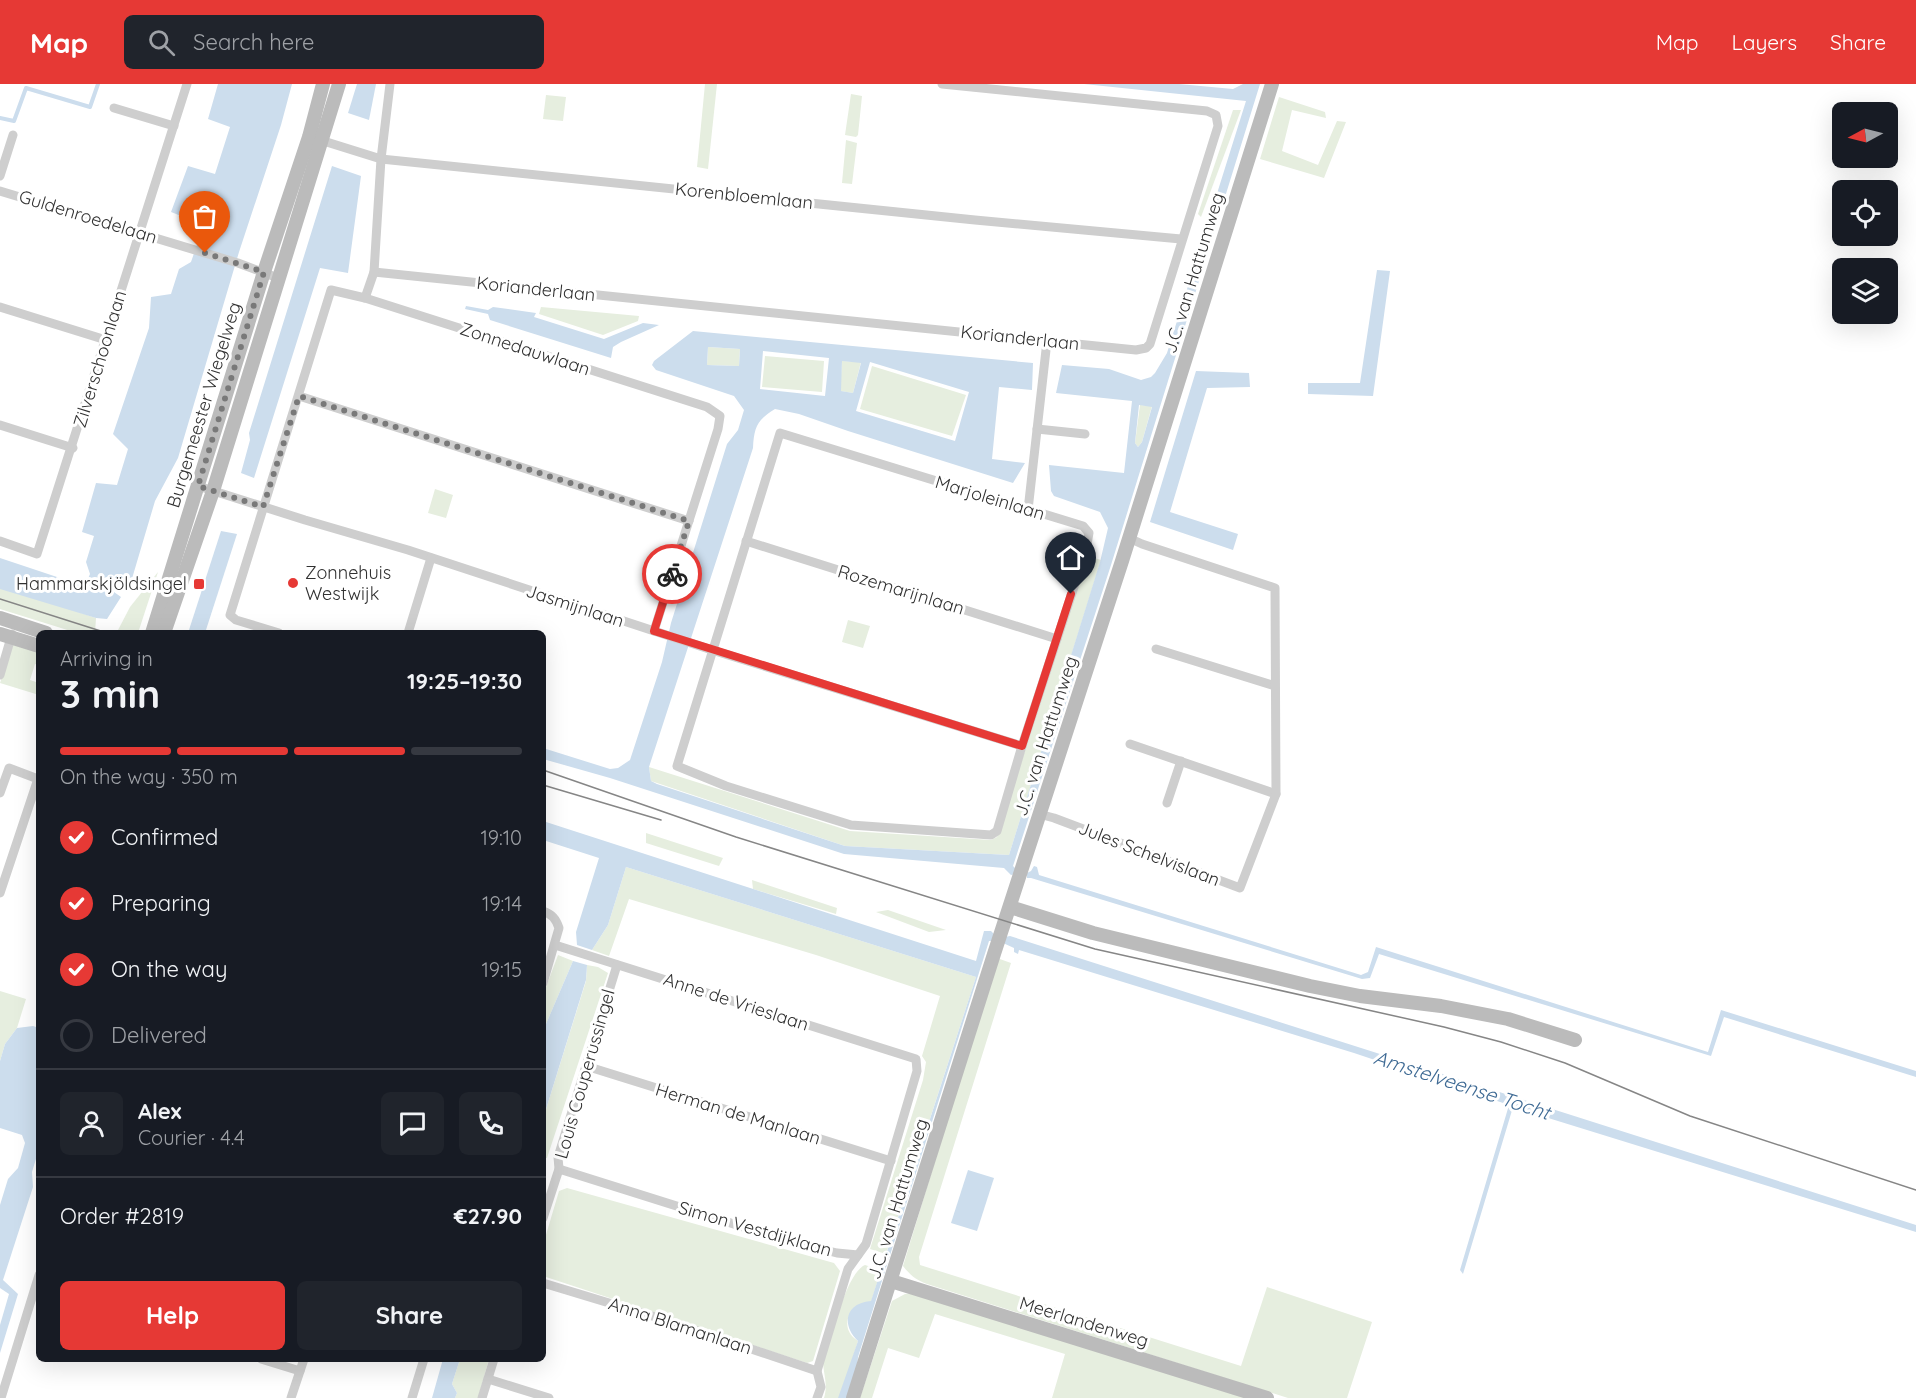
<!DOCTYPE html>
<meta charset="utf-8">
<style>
body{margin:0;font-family:Quicksand,sans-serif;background:#20242c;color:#f1f3f6;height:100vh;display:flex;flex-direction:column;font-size:22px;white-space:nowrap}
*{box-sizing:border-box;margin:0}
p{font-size:20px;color:#9ea1a6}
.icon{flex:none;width:33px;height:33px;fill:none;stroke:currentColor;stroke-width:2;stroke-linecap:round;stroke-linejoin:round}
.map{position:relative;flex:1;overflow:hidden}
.side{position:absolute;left:36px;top:546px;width:510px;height:732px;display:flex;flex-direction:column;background:#171b24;border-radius:9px;box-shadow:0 6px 24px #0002}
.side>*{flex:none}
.needle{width:39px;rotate:263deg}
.fabs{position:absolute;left:1832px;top:18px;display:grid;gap:12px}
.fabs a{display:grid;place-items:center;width:66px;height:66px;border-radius:9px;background:#171b24;box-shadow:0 6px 24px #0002;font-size:30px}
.pin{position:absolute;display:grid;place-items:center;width:51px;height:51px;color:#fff;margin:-62px -26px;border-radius:50% 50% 50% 0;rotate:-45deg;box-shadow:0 0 6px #0007}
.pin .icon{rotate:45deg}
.courier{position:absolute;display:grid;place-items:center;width:60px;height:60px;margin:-30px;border:4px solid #e63935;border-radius:50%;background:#fff;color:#222;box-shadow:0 2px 8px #0007}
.overview em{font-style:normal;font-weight:700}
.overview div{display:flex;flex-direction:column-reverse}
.overview{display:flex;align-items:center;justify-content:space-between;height:102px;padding:0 24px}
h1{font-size:39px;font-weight:700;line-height:45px}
.bar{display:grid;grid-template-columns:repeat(4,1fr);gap:9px 6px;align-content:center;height:72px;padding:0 24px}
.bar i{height:8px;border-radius:4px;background:#363941}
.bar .selected{background:#e63935}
.bar p{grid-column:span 4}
.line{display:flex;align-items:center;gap:15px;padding:0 24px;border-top:2px solid #363941}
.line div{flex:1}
.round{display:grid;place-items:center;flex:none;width:63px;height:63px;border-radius:9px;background:#20242c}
ol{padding:0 24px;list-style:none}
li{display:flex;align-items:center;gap:18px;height:66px}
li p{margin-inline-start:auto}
li .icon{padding:6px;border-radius:50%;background:#e63935;color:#fff;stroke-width:4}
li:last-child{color:#9ea1a6}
li i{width:33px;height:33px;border:3px solid #363941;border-radius:50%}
.cta{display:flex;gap:12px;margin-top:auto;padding:12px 24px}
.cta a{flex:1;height:69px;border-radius:9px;background:#e63935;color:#fff;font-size:24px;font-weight:700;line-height:69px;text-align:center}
.cta a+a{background:#20242c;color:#f1f3f6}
header{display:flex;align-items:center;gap:36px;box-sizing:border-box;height:84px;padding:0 30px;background:#e63935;color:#fff}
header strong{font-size:28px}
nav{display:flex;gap:33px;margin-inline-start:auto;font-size:21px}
.search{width:420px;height:54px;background:#20242c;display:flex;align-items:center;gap:15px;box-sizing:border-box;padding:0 21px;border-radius:9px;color:#9ea1a6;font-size:22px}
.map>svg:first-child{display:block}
.green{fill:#e6eedf}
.water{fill:#ccdded;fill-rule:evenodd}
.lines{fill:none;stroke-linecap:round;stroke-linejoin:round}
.stream{stroke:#ccdded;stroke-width:4}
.street{stroke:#cecece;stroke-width:9}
.secondary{stroke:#bbb;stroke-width:14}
.tram{stroke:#868686;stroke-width:1.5}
.done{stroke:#797979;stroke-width:6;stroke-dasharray:0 10.8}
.route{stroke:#e63935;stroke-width:8}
.poi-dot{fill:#e63935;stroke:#fff;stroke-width:2}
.labels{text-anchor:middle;stroke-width:6;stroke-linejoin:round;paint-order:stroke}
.street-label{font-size:18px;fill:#313131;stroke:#fff}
.poi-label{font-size:18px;fill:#313131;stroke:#fff;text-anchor:start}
.water-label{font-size:20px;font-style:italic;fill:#3e6a94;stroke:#fff}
</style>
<header>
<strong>Map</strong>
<div class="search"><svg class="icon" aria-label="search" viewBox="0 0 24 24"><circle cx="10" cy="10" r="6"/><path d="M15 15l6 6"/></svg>Search here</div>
<nav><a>Map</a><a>Layers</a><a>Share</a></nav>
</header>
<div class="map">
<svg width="1916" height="1314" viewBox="0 0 1916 1314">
<rect width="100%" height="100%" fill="#fff"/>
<g class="green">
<polygon points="705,0 717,0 708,85 697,83"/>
<polygon points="851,10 862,12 858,51 856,53 845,51"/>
<polygon points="546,11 566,13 563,37 543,35"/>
<polygon points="1279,13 1325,28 1326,34 1292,26 1282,67 1318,81 1337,37 1346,38 1324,94 1260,75"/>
<polygon points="1233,26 1241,26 1201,133 1198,130"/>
<polygon points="846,56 857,59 852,100 842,99"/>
<polygon points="541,223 639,232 638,237 603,251 539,230"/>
<polygon points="708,263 740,265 739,282 707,281"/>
<polygon points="765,272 824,277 822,308 762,303"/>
<polygon points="842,277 861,278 853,309 840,307"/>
<polygon points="872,282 966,311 952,352 860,325"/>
<polygon points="1140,321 1152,322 1142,358 1138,363 1135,359"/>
<polygon points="435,405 453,411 446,434 428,429"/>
<polygon points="1088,472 1101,476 1009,771 845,762 651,697 649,683 850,747 991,756 997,753"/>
<polygon points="158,488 138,549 117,548 130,523"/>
<polygon points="0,502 96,534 95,549 77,549 0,525"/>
<polygon points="848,536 870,542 863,564 842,558"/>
<polygon points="14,558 39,566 39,581 35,580 30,596 39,599 39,611 0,599"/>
<polygon points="646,749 723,774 719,782 646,759"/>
<polygon points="626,783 976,893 886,1170 870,1165 923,996 926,978 922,972 940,912 816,871 629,815 609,872 592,866 608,841"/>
<polygon points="752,796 837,824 836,830 753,805"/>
<polygon points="888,826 946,846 929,848 876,828"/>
<polygon points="558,871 573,877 543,947 543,911"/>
<path d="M 997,874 L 1011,879 L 919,1173 L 920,1181 L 1241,1282 L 1267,1203 L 1372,1238 L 1347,1314 L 1288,1314 L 927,1200 C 916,1196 910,1191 903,1182 Z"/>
<polygon points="587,881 598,883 608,889 547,1074 543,1074 543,1035 586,897"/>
<polygon points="0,907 26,915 17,944 5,960 0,977"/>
<polygon points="567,1104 834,1179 840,1187 813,1277 807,1279 543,1192 543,1161 559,1107"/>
<path d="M 865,1181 L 881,1186 L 871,1218 C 857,1218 844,1231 848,1245 C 850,1251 854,1254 858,1257 L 840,1314 L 824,1314 C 828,1301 824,1292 823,1279 C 830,1257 846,1189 865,1181 Z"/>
<polygon points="913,1209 1247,1314 1052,1314 1065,1270 935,1230 919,1274 888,1264 872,1314 860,1314 892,1217 905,1210"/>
<polygon points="460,1275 489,1275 478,1314 455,1314 457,1309 452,1300"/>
</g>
<g class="water">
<polygon points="218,0 292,0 281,41 239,168 178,374 155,417 131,498 112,493 109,494 107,503 121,513 107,535 96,534 0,505 0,474 69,497 87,497 90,490 86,478 94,452 82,448 96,399 117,401 128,365 113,350 149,244 151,213 171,210 179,185 191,178 201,149 194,137 171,128 188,82 215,90 230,43 208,35"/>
<polygon points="357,0 376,0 369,36 348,29"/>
<path d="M 1084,0 L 1179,0 L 1233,5 L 1243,0 L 1260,0 L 1111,481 L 1013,782 L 1016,785 L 1015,790 L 1011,791 L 1004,784 L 844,770 L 610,694 L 543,675 L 543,664 L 610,685 L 618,684 L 630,676 L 662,578 L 671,539 L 727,360 L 738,346 L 744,326 L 734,312 L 656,286 L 652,281 L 654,277 L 693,247 L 1033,279 L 1032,306 L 999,303 L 992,375 L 1025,379 L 1013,399 L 848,347 L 799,330 L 775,325 C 757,336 754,343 753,364 L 649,683 L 651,697 L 657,700 L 845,762 L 1009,771 L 1100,478 L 1108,444 L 1100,428 L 1054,412 L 1051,407 L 1049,381 L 1124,389 L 1132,317 L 1056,309 L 1062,281 L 1109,285 L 1141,296 L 1151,293 L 1155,289 L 1167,269 L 1246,17 ZM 708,263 L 740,265 L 739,282 L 707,281 ZM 763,267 L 829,274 L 825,312 L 760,305 ZM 842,277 L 861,279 L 853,309 L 841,307 ZM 870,278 L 969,308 L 955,357 L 856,327 ZM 1139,321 L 1152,323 L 1142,358 L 1138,363 L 1135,359 Z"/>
<polygon points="332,82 361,92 348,189 320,184 254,394 241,389 250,356 249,349"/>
<polygon points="1377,186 1390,187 1373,312 1308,310 1308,299 1360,299"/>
<polygon points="466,222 488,226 493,223 536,229 534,233 604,255 643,239 659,241 621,258 613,263 611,274 490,236 488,230 465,225"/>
<polygon points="1196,287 1249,289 1250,303 1207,304 1170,428 1238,450 1233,466 1150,438"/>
<polygon points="221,447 237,450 205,549 188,549"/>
<path d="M 543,737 L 976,877 L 984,847 L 991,847 L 994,850 L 993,857 L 989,857 L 858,1273 L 857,1284 L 848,1314 L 838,1314 L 858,1257 C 841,1241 845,1219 871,1217 L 976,893 L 626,783 L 608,841 L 592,866 L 577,861 L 576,848 L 599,774 L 543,756 Z"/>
<polygon points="1034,782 1037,783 1039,791 1361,891 1368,888 1376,863 1708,968 1721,926 1916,987 1916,993 1724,933 1711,972 1379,870 1370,894 1362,895 1031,794 1027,794 1027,789 1031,787"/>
<polygon points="1010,852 1916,1141 1916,1148 1513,1023 1463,1190 1460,1186 1509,1021 1354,969 1019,866 1018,870 1014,868 1014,864 1003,859 1005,853"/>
<polygon points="573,877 587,881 586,896 543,1035 543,947"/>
<polygon points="33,942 39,944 39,1065 32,1088 33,1103 3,1196 18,1210 0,1269 0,1241 9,1210 0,1204 0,1121 8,1095 18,1084 25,1059 22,1051 0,1044 0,977 5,960 17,944"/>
<polygon points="968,1086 994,1094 977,1147 951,1139"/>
<polygon points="443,1275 460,1275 452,1300 457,1309 455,1314 432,1314"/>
</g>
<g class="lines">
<polyline class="stream" points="0,34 14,37 26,4 90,23 98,0"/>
<g class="street">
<polyline points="114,24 174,42"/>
<polyline points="317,55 381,75 975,136 1181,155"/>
<polyline points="0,92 13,51"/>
<polyline points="0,107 238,179 278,194"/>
<polyline points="374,188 1047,257 1136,266 1146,264 1150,260 1218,42 1216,31 1207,27 942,0"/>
<polyline points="365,214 374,188 381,75 390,0"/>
<polyline points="0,223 106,256"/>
<polyline points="299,312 689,437"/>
<polyline points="0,341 73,364"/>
<polyline points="1037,345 1085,350"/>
<polygon points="780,349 1083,442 1089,449 1086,466 1022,662 997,747 991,751 851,741 726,702 677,682"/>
<polyline points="198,402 305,436 408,466 712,566 1022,662"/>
<polyline points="1028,426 1047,257"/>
<polyline points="0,457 37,470 187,0"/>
<polyline points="746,457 1057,555"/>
<polyline points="279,549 236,536 230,531 331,206 365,214 707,323 720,332 718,345 654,547"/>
<polyline points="408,549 431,474"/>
<polyline points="1156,565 1275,602"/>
<polyline points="0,591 12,550"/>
<polyline points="1130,660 1276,710"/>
<polyline points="0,709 9,684 38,695 0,809"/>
<polyline points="1167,719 1181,677"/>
<polyline points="1039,730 1054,734 1240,804 1276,710 1275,504 1142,460 1129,454"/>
<path d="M 543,827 C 552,830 556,835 559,844 L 543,899"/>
<polyline points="555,861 916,975 917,987 866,1160 848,1185 817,1287 821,1303 817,1314"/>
<polyline points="586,982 891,1077"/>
<polyline points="559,1085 788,1157 837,1169 858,1171"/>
<polyline points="543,1134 559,1085 558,1073 617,881"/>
<polyline points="543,1199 662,1235 817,1287"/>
<polyline points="261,1275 300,1287"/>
<polyline points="488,1295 549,1314"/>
<polyline points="1,1314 39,1191"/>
<polyline points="291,1314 304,1275"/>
<polyline points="412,1314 424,1275"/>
<polyline points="482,1314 494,1275"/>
</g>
<g class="secondary">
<polyline points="0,534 46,549"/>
<polyline points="152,549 264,188 309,53 323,0"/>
<polyline points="164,549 213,407 339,0"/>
<polyline points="0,550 39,562"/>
<polyline points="1010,823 1093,849 1310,902 1360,912 1441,922 1508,935 1575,956"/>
<polyline points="891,1197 1267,1314"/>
<polyline points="853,1314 994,870 1122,477 1272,0"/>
</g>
<g class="tram">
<polyline points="0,515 107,549"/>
<polyline points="543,686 736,753 1095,865 1444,943 1501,958 1565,979 1690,1032 1916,1106"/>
<polyline points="543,701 661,736"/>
</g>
</g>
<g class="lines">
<polyline class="done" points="205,169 264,188 198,402 263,423 299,312 689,437 672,490"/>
<polyline class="route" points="672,490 654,547 1022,662 1071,510"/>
</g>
<g class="poi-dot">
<circle cx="293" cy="499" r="6"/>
<rect x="193" y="494" width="12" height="12" rx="3"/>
</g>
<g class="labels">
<g class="street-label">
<text transform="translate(744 112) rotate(6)" y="6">Korenbloemlaan</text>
<text transform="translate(88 133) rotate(17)" y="6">Guldenroedelaan</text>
<text transform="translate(1194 189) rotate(-73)" y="6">J.C. van Hattumweg</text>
<text transform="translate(536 205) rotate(6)" y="6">Korianderlaan</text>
<text transform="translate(1020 254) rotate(6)" y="6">Korianderlaan</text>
<text transform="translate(525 265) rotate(18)" y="6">Zonnedauwlaan</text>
<text transform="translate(100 275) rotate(-73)" y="6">Zilverschoonlaan</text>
<text transform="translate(204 321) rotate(-73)" y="6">Burgemeester Wiegelweg</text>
<text transform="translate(990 414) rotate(17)" y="6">Marjoleinlaan</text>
<text transform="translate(901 506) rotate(17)" y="6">Rozemarijnlaan</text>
<text transform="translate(575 522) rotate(18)" y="6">Jasmijnlaan</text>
<text transform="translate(1046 652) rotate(-72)" y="6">J.C. van Hattumweg</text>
<text transform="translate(1149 770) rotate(21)" y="6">Jules Schelvislaan</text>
<text transform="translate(736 918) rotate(18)" y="6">Anne de Vrieslaan</text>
<text transform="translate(585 990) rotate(-74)" y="6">Louis Couperussingel</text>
<text transform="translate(738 1030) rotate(17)" y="6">Herman de Manlaan</text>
<text transform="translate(898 1115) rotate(-73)" y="6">J.C. van Hattumweg</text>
<text transform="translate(755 1145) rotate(16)" y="6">Simon Vestdijklaan</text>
<text transform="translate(1084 1238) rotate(17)" y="6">Meerlandenweg</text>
<text transform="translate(680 1242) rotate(18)" y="6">Anna Blamanlaan</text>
</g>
<g class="poi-label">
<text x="305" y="495">Zonnehuis<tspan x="305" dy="21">Westwijk</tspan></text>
<text x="187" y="506" text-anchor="end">Hammarskjöldsingel</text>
</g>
<g class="water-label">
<text transform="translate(1462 1001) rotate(18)" y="7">Amstelveense Tocht</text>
</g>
</g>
</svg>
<div class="fabs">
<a><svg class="needle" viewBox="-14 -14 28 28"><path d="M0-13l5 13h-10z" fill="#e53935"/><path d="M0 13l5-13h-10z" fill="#9ea1a6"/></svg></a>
<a><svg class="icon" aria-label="locate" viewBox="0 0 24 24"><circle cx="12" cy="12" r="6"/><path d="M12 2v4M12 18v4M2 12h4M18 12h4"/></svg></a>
<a><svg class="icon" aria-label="layers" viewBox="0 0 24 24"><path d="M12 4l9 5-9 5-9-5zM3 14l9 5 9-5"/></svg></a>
</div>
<div class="pin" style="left:205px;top:169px;background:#ea580c"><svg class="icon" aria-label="bag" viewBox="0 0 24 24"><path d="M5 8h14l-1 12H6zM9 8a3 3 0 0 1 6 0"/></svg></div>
<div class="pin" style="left:1071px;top:510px;background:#1f2937"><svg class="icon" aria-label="home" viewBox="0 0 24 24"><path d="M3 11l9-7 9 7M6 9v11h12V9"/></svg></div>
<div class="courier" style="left:672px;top:490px"><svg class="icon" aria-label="bike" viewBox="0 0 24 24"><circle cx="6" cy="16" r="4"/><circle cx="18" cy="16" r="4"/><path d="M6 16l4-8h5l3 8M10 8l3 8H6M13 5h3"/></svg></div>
<section class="side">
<div class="overview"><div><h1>3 min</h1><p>Arriving in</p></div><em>19:25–19:30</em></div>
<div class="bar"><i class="selected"></i><i class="selected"></i><i class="selected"></i><i></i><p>On the way · 350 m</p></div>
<ol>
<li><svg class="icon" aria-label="check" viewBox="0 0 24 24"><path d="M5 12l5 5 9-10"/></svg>Confirmed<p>19:10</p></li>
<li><svg class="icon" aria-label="check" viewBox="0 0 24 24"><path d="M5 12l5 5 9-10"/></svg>Preparing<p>19:14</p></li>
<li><svg class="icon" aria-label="check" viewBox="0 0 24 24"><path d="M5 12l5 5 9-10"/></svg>On the way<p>19:15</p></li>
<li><i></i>Delivered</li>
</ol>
<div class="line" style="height:108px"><a class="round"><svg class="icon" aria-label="person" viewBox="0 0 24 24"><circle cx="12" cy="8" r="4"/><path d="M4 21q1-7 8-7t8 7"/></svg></a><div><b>Alex</b><p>Courier · 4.4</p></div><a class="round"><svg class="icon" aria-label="chat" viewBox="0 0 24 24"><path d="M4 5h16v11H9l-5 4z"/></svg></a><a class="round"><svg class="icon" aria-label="phone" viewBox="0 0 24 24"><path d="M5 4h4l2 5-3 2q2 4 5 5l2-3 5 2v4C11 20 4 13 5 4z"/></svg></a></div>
<div class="line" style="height:78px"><div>Order #2819</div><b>€27.90</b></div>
<div class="cta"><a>Help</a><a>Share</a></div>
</section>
</div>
